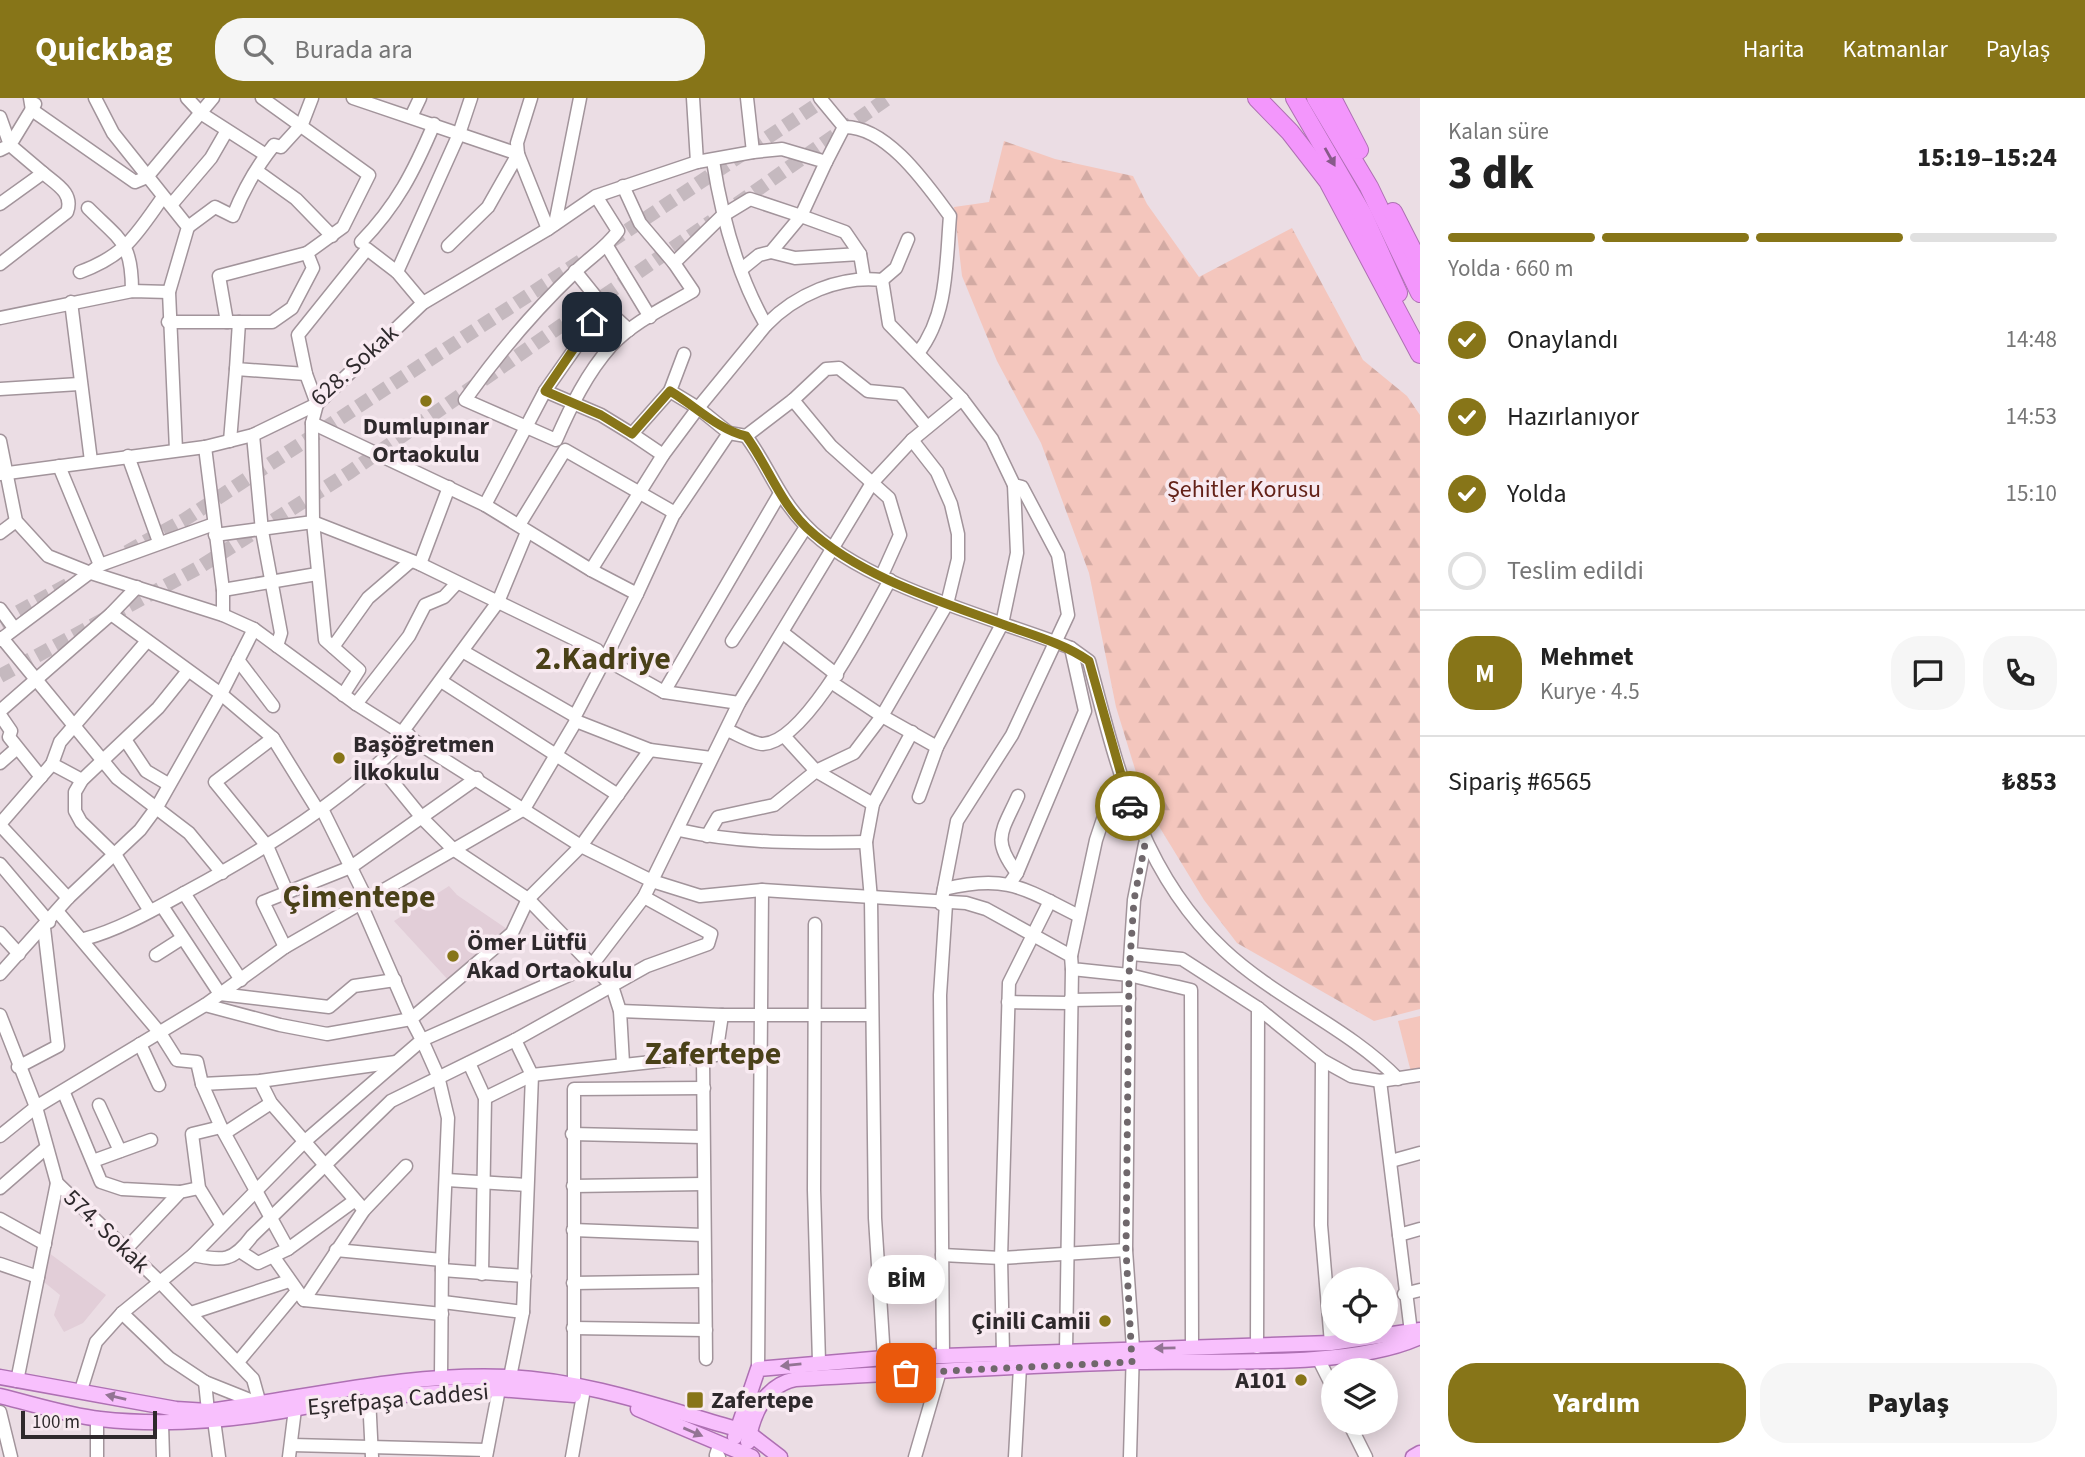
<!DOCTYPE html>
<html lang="tr">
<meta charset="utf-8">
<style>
body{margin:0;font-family:"Source Sans 3",sans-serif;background:#f6f6f6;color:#222;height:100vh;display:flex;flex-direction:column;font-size:26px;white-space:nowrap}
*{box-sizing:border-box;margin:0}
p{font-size:23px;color:#767676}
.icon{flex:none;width:38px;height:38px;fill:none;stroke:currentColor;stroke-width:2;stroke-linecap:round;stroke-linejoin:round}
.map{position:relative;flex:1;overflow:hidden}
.drawer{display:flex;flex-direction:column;background:#fff;width:665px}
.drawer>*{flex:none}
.buttons{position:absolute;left:1321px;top:1169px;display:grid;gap:14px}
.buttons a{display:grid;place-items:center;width:77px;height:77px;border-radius:50%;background:#fff;box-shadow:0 4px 18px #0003;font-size:35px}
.scale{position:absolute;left:21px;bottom:18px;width:136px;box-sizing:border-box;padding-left:7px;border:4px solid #2e292c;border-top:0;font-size:19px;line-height:24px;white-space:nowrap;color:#2e292c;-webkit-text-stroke:5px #f8eaf1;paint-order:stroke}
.pin{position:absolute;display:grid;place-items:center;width:60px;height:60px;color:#fff;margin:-30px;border-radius:14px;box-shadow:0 4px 10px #0006}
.courier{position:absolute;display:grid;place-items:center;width:70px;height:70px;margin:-35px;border:5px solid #877518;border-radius:50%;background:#fff;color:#222;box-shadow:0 2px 9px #0007}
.bubble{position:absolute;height:49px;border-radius:24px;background:#fff;box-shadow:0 4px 18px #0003;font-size:23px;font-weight:800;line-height:49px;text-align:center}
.headline em{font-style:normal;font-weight:800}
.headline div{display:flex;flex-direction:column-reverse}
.headline{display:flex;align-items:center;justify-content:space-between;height:119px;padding:0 28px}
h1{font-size:46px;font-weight:800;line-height:52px}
.bar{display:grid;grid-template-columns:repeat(4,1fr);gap:10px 7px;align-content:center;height:84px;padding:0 28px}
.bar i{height:9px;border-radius:5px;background:#e0e0e0}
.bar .on{background:#877518}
.bar p{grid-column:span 4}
.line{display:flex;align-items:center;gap:18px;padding:0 28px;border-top:2px solid #e0e0e0}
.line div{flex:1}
.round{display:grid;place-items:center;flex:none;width:74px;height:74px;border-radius:28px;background:#f6f6f6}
ol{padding:0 28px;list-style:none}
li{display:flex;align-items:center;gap:21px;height:77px}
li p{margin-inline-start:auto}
li .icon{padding:7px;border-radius:50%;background:#877518;color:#fff;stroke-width:4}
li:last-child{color:#767676}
li i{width:38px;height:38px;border:4px solid #e0e0e0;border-radius:50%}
.button{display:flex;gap:14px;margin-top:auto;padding:14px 28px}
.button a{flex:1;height:80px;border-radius:28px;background:#877518;color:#fff;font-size:28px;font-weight:800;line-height:80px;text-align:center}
.button a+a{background:#f6f6f6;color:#222}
header{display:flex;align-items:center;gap:42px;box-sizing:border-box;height:98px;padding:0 35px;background:#877518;color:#fff}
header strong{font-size:33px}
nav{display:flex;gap:38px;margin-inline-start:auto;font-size:24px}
.search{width:490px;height:63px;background:#f6f6f6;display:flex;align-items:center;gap:18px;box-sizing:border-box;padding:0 24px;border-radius:28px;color:#767676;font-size:26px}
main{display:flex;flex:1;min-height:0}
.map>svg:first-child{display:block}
.built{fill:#e2ced8}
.forest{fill:url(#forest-firs)}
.green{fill:#f4c6bd}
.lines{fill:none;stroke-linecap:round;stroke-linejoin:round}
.major-tunnel{stroke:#c5b9bf;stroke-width:14;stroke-dasharray:14 7;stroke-linecap:butt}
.minor-casing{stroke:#a2949b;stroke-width:15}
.major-casing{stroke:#ae70b3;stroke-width:17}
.highway-casing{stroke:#ae70b3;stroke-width:20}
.minor{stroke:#fff;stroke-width:12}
.major{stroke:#f8c0fd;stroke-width:14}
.highway{stroke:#f396fc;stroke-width:18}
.oneway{fill:#875a8a}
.oneway2{fill:#937494}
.done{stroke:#70686c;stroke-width:7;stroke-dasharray:0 12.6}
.route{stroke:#877518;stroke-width:9}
.poi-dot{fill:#877518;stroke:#f8eaf1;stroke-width:2.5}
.labels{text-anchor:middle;stroke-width:7;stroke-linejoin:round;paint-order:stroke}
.street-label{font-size:24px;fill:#2e292c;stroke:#f8eaf1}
.poi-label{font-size:24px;font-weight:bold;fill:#2e292c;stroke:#f8eaf1;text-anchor:start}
.park-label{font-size:24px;fill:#642219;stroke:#f8eaf1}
.district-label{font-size:32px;font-weight:bold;fill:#4a4118;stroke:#f8eaf1}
</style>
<header>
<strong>Quickbag</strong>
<div class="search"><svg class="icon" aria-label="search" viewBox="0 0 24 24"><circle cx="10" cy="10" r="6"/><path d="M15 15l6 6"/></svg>Burada ara</div>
<nav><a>Harita</a><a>Katmanlar</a><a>Paylaş</a></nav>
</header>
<main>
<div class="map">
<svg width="1420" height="1359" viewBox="0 0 1420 1359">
<defs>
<pattern id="forest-firs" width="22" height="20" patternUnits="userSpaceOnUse" patternTransform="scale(1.75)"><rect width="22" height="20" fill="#f4c6bd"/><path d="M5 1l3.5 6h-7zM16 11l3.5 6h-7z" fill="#d2aaa3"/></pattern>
</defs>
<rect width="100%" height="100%" fill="#ebdde4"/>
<g class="built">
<polygon points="449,788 457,797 507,831 451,885 394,823"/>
<polygon points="49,1155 106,1197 83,1225 64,1234 54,1217 60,1197 44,1184"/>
</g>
<polygon class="forest" points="1004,43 1055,61 1133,78 1147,106 1199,179 1292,130 1363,262 1407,298 1420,317 1420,911 1374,923 1237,845 1204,802 1146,707 1116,609 1089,475 1041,345 997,263 962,178 954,109 989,104"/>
<polygon class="green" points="1420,918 1420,973 1411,974 1398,923"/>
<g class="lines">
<g class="major-tunnel">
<polyline points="737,106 888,0"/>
<polyline points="610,144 827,0"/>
<polyline points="127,454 184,422 584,161"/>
<polyline points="0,524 69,486"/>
<polyline points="0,578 198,470 350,374 712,123"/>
</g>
<defs>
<g id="minor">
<polyline points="30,0 32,12 135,84 147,79 213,0"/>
<polyline points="95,0 113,35 188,129 169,194 176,352"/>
<polyline points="187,0 202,16 266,57"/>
<polyline points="353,0 518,56 548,131"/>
<polyline points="693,0 697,64"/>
<polyline points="747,0 753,54"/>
<path d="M 820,0 L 844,29 C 887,28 927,87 950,118 C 946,165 948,217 918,255"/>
<polyline points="35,6 10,47 43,75"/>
<polyline points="0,19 10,47 0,52"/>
<polyline points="411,19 420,0"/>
<polyline points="826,64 844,29"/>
<polyline points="257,73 296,101 332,138"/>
<polyline points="623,88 640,125 674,165"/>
<path d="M 0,106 L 43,75 C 56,86 74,95 67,114 L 0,166"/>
<polyline points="171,107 211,60 226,34"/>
<path d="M 88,110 C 121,143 132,144 132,193"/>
<polyline points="555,126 580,0"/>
<path d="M 188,129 L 215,109 L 233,118 C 243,93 257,68 274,47 L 281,49 L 302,26 L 312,0"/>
<path d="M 361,144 C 397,107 414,73 434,26"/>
<polyline points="448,148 488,109 518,56 517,45 531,0"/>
<polyline points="607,148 650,219"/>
<polyline points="771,154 795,160 860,156 864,180"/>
<polyline points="743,170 759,157 771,154 801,118 845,134 860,156"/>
<path d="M 80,174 C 126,157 136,137 163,99"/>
<polyline points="397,174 459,36 471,0"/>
<polyline points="882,182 896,170 908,141"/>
<polyline points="71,204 91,363"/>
<polyline points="423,205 397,174 367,151 298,237 306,276 317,306 312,325 485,407 591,472 637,496 673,418 729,335 746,338 793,302 826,271 839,270 868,293 900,296 927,329"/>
<polyline points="604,209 629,232"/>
<polyline points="0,220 132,193 169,194"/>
<polyline points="168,224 272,224 292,210 313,170 307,155 343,129 369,77 262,0"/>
<polyline points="227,224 219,178 307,155"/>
<polyline points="239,224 236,271 306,276"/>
<path d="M 766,227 C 795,197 840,177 882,182 L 889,226 L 962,301 L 992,341 L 1014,387 L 1022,389 L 1058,457 L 1068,517 L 1012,637 L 957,723 L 941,806"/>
<path d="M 684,256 L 670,293 L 698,310 L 766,227 C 738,178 722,120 713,63"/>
<polyline points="0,291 79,286"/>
<polyline points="545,293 601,317 632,336 670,293"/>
<polyline points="793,302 831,348 889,400 900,437 882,477"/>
<polyline points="312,325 313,424 325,542 359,572 343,597"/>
<polyline points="632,336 663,357"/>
<polyline points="253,337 262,433 281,535 277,548"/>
<path d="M 746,338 C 769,369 777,398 805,427 C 861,487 994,520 1071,550 L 1089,563 C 1117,668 1140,774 1224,852 C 1276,901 1349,930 1398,981"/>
<polyline points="0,343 16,423 48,458 88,474 223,517 254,531 356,606 581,748 652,783 700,798 762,792 966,805 986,811 1071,858 1072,871 1129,877 1191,892 1192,1249"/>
<polyline points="230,343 236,271"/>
<polyline points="205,349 223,492 223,517"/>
<polyline points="128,358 159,444"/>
<polyline points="59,368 100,467"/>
<path d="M 0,376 L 205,349 L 253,337 L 317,306 L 423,205 L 548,131 L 596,98 L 697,64 L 753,54 L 782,51 L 826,64 L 801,118 L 750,101 L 722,118 L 674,165 L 693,193 C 666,209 633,224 611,248 C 587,275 571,308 556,342 L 465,302 C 497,257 535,212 575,174 C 590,159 606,150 618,133 L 596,98"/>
<polyline points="485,407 545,293 604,209 575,173"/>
<polyline points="519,427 565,352 675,415"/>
<polyline points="0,435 16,423"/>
<polyline points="215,437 313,424 420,466 597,552 605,561 575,618 576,623 650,652 711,660"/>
<polyline points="420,466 449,389"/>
<polyline points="591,472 663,357 698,310 729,335"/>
<polyline points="223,492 317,476"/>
<polyline points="637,496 605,561 664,594 739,605"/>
<polyline points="0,511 14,530"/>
<polyline points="111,516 221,596 273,640 317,711"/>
<polyline points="783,535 837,577"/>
<polyline points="2,540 117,680 189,735 222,775"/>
<polyline points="0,542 100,467 214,426"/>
<polyline points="732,543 806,429"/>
<polyline points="333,549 368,500 411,463"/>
<polyline points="464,554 575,618"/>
<polyline points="238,562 273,608"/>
<polyline points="441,583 618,697"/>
<polyline points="831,584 882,618 937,649"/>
<polyline points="664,594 779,397"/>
<polyline points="356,606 409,538 425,507 444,499 457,485"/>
<polyline points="0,613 111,516 137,489"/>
<polyline points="0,617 11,633 9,639 41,679"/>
<path d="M 727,632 C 737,636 753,646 763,646 C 807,644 869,519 890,482"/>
<polyline points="403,633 498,504 527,434"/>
<polyline points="785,639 816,673 873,706"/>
<polyline points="273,640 215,684 267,748 287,794"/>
<polyline points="126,643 146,673 168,686"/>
<polyline points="0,665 16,651"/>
<polyline points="52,666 82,682"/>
<polyline points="379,667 423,721 453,751 528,801 612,888 620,913 623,965"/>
<polyline points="919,699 937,649 1002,526 1017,455 1014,387"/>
<polyline points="322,711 366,800"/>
<polyline points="0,726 52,666 60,644 147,543"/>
<polyline points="0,727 68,800"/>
<path d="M 679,732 C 740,746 804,745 866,744"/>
<polyline points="707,738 718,719 774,707 816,673 854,655 882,618 947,506 958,461 958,436 951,406 937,374 912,342"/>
<polyline points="0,766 49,824"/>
<path d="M 1017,775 C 991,741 1002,734 1018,698"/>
<polyline points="1010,785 1017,775 1085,613 1071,550"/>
<path d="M 944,791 C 1007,776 1023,790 1079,818"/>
<polyline points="184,795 241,882"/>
<polyline points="162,808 220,896 329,909 354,888 395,882"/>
<polyline points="57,813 160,935 177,962 197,964 202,986 221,1029 288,1151 273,1158 304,1202 442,1216"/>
<polyline points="150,813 116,758 81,724 75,713 75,694 82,682 158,610 187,574"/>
<polyline points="815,826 814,1092 819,1264"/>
<polyline points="0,835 19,856"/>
<path d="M 84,841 C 119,832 155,811 186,794 C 266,751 345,701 409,637"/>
<polyline points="285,849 263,804 351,769 477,680"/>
<polyline points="1132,856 1182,861 1258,910 1322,962 1351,978 1380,983 1420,977"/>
<polyline points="156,857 181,841"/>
<polyline points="1071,858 1096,742 1110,700 1123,690"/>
<polyline points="0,876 68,800 140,732 157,709 221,596 254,531"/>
<polyline points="1070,902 1129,901"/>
<polyline points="1008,904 1069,905"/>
<polyline points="205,907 280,927 327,936 411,921 360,804"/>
<polyline points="620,913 722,917 871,917"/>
<polyline points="0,917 36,1009 57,1085 161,1185 253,1281 260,1306 257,1314"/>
<polyline points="140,946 159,987"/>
<polyline points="703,960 706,1261"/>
<polyline points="1322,962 1321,1127 1331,1245"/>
<polyline points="469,965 485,1000 482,1176"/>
<polyline points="18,969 58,948 44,830"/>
<polyline points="260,983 271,1005 364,1112"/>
<polyline points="1380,983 1411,1234"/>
<polyline points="202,986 260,983 396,964"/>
<polyline points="64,995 101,1084 122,1091 180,1094"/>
<polyline points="485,1000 532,977 716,957 722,917"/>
<polyline points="99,1007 120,1053"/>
<polyline points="225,1035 271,1005"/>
<polyline points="572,1036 703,1039"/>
<polyline points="0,1038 36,1009 205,907 285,849 524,711 576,623"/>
<polyline points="93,1063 151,1042"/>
<polyline points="1391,1063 1420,1055"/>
<polyline points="447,1082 527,1087"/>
<polyline points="573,1088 703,1086"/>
<polyline points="0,1090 46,1050"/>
<polyline points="0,1121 45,1146"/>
<polyline points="221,1126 199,1090 192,1036 221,1029"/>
<polyline points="573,1132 703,1137"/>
<polyline points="1399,1137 1420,1131"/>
<polyline points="126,1151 180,1094 199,1090"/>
<polyline points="288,1151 354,1103"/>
<polyline points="336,1152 442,1162"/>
<polyline points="241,1154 258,1165 273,1158"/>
<path d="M 193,1157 C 223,1163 233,1164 252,1138 L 391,1003 L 515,942 L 647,868 L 708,846 L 711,836 L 644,799"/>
<polyline points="942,1157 1001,1160 1126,1152"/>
<polyline points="0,1166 38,1179"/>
<polyline points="442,1172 525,1178"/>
<polyline points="573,1185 705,1183"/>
<polyline points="1404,1196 1420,1192"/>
<polyline points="304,1202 364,1112 406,1068"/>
<polyline points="443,1204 523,1214"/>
<polyline points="122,1215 169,1260 205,1284 260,1306"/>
<polyline points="191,1215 289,1183"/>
<polyline points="573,1230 706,1232"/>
<polyline points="1257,1249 1258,910"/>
<polyline points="1066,1253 1072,871"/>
<polyline points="1003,1255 1001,1160 1009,885 1050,803"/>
<polyline points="943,1257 940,897 946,806"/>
<polyline points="884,1260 875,1120 871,801 866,744 873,706 912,634"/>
<polyline points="1318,1260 1334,1292"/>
<polyline points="238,1264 297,1193"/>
<polyline points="758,1271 762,792"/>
<polyline points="441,1279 442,1162 448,1020 438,978 422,942 592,867 644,799 739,605 872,385 912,342 962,301"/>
<polyline points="510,1279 523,1214 532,977 515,942"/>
<polyline points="17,1283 57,1085"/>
<polyline points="205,1284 208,1313"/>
<polyline points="574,1288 574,991 704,990"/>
<polyline points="81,1292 96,1244 122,1215 193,1157 304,1044 422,942 411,921 512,835 528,801 581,748 650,652"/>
<polyline points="369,1299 372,1359"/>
<polyline points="0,1314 11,1359"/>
<polyline points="214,1322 219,1359"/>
<polyline points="1349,1325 1366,1359"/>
<polyline points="162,1326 163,1359"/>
<polyline points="292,1347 487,1352"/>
<polyline points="97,1359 97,1320"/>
<polyline points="289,1359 295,1311"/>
<polyline points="486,1359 499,1291"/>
<polyline points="572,1359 583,1297"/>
<polyline points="719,1359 716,1357 720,1345"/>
<polyline points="915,1359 940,1273"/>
<polyline points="1015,1359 1020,1269"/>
<polyline points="1130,1359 1133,1250 1126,1152 1129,877 1134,802 1145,746"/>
</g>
<g id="major">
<path d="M 0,1279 L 176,1311 L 208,1313 C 307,1300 409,1274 509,1279 C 588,1283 662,1310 737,1331 L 750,1336 L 780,1359"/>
<path d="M 0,1298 C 33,1306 67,1317 100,1321 C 171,1329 240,1322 310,1308"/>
<polyline points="371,1299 499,1291 574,1297"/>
<polyline points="638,1311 752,1359"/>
<polyline points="735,1339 758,1271 884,1260 1331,1245 1420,1232"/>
<path d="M 748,1344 C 753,1315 765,1287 796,1281 C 909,1275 1023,1267 1136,1264 C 1214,1262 1352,1271 1420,1239"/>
<polyline points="1413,1359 1420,1355"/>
</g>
<g id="highway">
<polyline points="1257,0 1290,34 1328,83 1420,256"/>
<polyline points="1295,0 1363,117 1398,195"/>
<polyline points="1316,0 1369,89 1420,195"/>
<polyline points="1332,0 1359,52"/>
<polyline points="1393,114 1420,167"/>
</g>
</defs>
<use href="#minor" class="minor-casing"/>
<use href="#major" class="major-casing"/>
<use href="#highway" class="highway-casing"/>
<use href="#minor" class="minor"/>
<use href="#major" class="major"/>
<use href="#highway" class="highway"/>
</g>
<defs><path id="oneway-solid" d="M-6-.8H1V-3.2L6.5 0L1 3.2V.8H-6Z" transform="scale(1.75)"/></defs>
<use class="oneway" href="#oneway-solid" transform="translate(1330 59) rotate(61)"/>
<g class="oneway2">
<use href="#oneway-solid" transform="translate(1165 1250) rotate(179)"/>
<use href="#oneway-solid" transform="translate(791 1267) rotate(174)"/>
<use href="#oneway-solid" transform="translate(116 1299) rotate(-167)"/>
<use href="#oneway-solid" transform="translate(693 1334) rotate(23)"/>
</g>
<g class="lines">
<polyline class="done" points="906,1275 1132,1264 1126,1152 1129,877 1134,802 1145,746 1130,708"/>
<path class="route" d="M 592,224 L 545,293 L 601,317 L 632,336 L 670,293 C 694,307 720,333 746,338 C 768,368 779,403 807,430 C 859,478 936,502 1002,526 C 1032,537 1063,545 1089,563 L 1130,708"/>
</g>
<g class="poi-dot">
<circle cx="426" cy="303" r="7"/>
<circle cx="339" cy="660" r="7"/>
<circle cx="453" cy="858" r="7"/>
<circle cx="1105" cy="1223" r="7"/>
<circle cx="1301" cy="1282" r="7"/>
<rect x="686" y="1293" width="18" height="18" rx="3.5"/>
</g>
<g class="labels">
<g class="street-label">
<text transform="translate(354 267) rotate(-42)" y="8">628. Sokak</text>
<text transform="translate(107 1133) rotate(44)" y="8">574. Sokak</text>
<text transform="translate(398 1301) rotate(-5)" y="8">Eşrefpaşa Caddesi</text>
</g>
<g class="poi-label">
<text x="426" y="336" text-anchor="middle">Dumlupınar<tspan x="426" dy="28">Ortaokulu</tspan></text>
<text x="353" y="654">Başöğretmen<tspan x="353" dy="28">İlkokulu</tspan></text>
<text x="467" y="852">Ömer Lütfü<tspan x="467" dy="28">Akad Ortaokulu</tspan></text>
<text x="1091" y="1231" text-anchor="end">Çinili Camii</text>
<text x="1287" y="1290" text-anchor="end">A101</text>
<text x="711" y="1310">Zafertepe</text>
</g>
<g class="park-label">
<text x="1244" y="399">Şehitler Korusu</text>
</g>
<g class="district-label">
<text x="603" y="571">2.Kadriye</text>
<text x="359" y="809">Çimentepe</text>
<text x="713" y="966">Zafertepe</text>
</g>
</g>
</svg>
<div class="buttons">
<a><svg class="icon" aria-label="locate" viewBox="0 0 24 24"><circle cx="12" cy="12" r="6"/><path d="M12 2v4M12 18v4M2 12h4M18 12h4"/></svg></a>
<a><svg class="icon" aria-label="layers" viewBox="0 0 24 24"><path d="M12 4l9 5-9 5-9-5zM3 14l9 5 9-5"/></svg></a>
</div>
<div class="scale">100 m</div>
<div class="pin" style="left:906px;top:1275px;background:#ea580c"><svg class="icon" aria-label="bag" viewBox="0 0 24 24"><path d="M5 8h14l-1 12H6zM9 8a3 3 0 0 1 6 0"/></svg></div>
<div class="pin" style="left:592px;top:224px;background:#1f2937"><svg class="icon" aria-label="home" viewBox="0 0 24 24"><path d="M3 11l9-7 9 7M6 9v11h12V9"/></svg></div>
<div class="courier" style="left:1130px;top:708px"><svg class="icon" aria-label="car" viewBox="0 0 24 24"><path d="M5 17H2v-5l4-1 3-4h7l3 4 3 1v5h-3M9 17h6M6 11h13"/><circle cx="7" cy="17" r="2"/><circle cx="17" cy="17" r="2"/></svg></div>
<div class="bubble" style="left:868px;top:1157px;width:77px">BİM</div>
</div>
<section class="drawer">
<div class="headline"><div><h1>3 dk</h1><p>Kalan süre</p></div><em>15:19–15:24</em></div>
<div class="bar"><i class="on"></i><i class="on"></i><i class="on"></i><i></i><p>Yolda · 660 m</p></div>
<ol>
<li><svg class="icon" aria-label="check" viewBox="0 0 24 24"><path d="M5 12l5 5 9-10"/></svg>Onaylandı<p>14:48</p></li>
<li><svg class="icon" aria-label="check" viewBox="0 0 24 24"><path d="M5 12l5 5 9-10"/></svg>Hazırlanıyor<p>14:53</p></li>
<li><svg class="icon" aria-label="check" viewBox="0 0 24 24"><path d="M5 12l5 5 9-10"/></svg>Yolda<p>15:10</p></li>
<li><i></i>Teslim edildi</li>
</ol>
<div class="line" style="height:126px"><b class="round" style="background:#877518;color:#fff">M</b><div><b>Mehmet</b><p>Kurye · 4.5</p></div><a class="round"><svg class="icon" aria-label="chat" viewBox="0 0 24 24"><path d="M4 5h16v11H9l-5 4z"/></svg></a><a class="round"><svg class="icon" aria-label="phone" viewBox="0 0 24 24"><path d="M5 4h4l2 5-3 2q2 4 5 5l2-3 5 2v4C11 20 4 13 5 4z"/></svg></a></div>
<div class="line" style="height:91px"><div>Sipariş #6565</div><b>₺853</b></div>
<div class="button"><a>Yardım</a><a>Paylaş</a></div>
</section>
</main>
